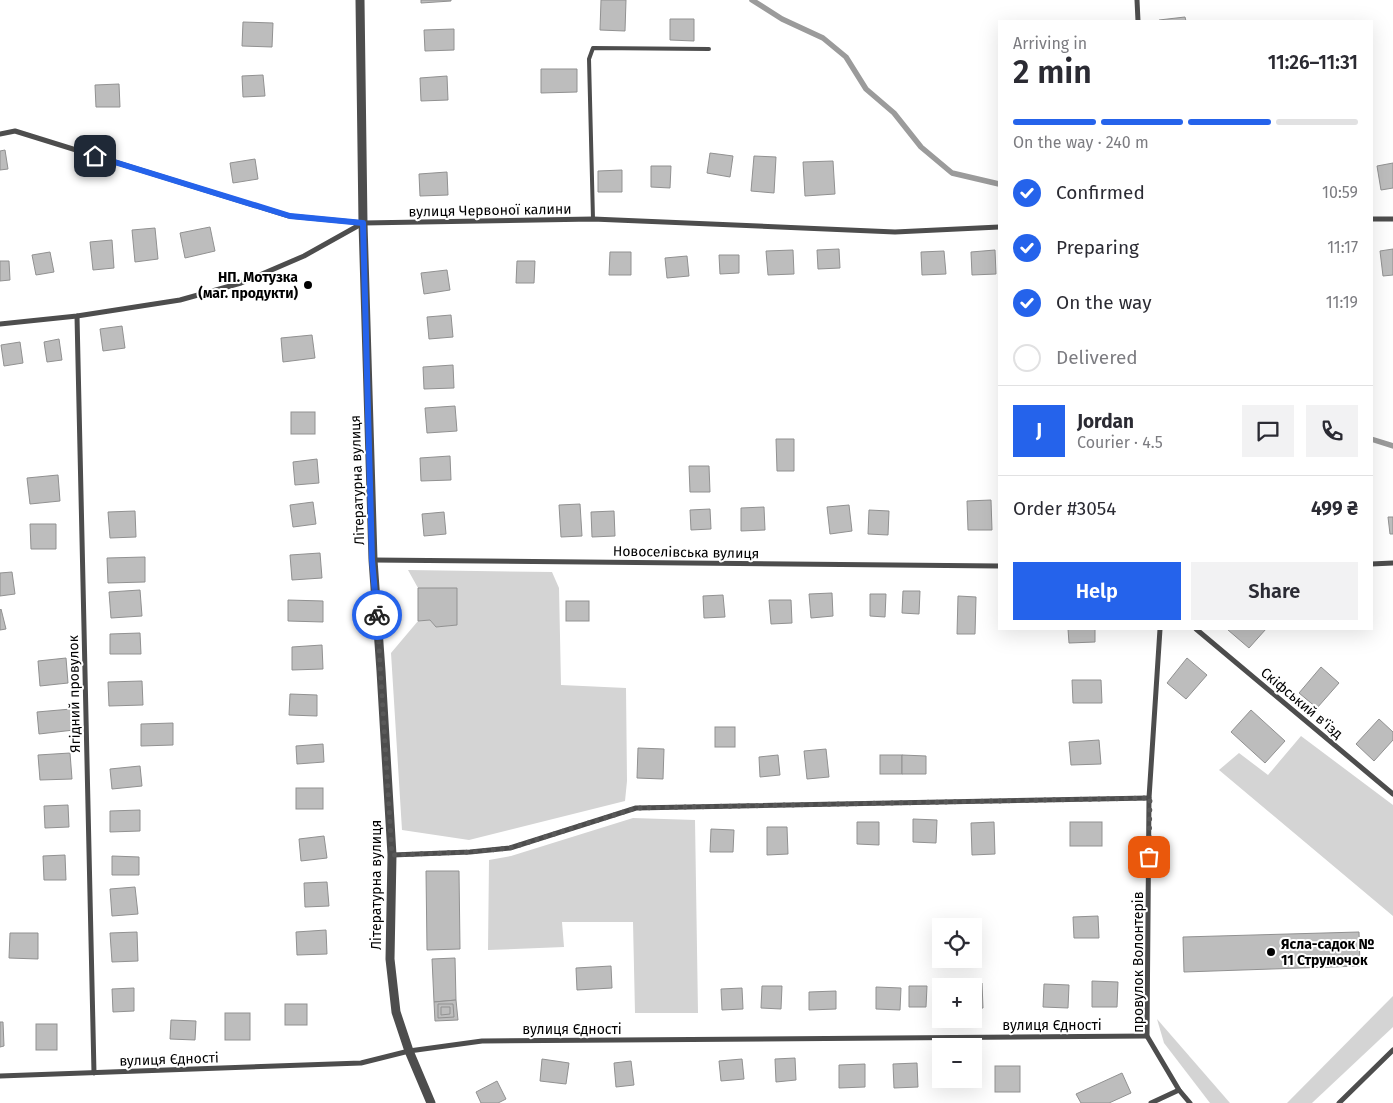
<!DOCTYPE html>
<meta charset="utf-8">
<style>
body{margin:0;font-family:"Fira Sans",sans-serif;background:#f2f2f3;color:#2b2b33;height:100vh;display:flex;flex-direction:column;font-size:19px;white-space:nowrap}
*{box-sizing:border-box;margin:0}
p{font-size:16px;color:#7c7c81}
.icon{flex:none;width:28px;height:28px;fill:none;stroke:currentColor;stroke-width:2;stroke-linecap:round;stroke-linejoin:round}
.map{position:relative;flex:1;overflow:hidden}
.panel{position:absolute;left:998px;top:20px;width:375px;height:610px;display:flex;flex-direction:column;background:#fff;border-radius:0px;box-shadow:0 5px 20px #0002}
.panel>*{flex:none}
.controls{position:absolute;left:932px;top:918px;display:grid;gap:10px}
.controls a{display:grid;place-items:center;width:50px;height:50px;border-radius:0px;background:#fff;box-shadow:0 5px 20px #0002;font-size:25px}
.pin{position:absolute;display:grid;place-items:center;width:42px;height:42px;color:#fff;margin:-21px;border-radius:10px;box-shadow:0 2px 8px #0006}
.courier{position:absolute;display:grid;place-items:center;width:50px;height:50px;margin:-25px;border:4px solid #2563eb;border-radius:50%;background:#fff;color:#222;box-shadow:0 1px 6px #0007}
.overview em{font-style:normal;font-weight:600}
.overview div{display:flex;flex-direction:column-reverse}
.overview{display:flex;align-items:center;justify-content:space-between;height:85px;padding:0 15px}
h1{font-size:32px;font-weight:600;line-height:38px}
.bar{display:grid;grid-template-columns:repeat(4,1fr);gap:8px 5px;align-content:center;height:60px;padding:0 15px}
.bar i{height:6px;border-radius:4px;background:#e1e1e2}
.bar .selected{background:#2563eb}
.bar p{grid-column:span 4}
.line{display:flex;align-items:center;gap:12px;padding:0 15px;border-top:1px solid #e1e1e2}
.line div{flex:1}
.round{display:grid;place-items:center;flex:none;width:52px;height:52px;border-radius:0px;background:#f2f2f3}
ol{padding:0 15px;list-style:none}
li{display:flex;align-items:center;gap:15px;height:55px}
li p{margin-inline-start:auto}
li .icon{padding:5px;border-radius:50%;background:#2563eb;color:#fff;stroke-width:4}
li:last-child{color:#7c7c81}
li i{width:28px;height:28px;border:2px solid #e1e1e2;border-radius:50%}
.action{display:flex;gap:10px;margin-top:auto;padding:10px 15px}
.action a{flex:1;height:58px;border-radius:0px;background:#2563eb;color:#fff;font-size:20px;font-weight:600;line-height:58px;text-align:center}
.action a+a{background:#f2f2f3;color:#2b2b33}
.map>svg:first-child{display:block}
.green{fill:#d4d4d4}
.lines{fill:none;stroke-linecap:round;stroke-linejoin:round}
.stream{stroke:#9b9b9b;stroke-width:5.5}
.building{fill:#bdbdbd;stroke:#919191}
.service{stroke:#4d4d4d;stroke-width:4}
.minor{stroke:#4d4d4d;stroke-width:5}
.tertiary{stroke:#4d4d4d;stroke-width:9}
.done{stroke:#595959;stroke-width:5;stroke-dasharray:0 9}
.route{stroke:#2563eb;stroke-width:6}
.poi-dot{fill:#000;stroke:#fff;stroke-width:2}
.labels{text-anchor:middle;stroke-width:4;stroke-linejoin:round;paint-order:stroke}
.street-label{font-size:14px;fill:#000;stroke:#fff}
.poi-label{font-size:14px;font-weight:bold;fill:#000;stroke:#fff;text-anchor:end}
</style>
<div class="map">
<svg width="1393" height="1103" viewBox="0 0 1393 1103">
<rect width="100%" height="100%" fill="#fff"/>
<g class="green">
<polygon points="408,570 552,572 559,588 561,685 626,688 627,781 625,801 469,840 402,830 391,653 418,621 430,620 436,627 457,625 457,588 418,588"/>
<polygon points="1301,736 1393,805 1393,916 1219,770 1239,753 1268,775"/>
<polygon points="633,818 695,820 698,1013 635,1013 633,922 562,922 564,947 488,950 489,860 511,856"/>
<polygon points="1393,996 1393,1027 1312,1103 1287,1103"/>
<polygon points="1157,1019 1230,1103 1210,1103 1164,1043"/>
</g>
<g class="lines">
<g class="stream">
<polyline points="752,0 782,19 823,38 846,57 866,89 894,113 921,147 952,173 999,184"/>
<polyline points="1371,439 1393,446"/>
</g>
</g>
<g class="building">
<polygon points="421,0 451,0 451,1 421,3"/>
<polygon points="601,0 626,0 625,31 600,30"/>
<polygon points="1185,17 1186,21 1159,21 1159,20"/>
<polygon points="670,19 694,19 694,41 670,40"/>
<polygon points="243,22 273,23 272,47 242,46"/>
<polygon points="454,29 454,50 425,51 424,30"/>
<polygon points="541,69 577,69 577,92 541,93"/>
<polygon points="263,75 265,96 243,97 242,76"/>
<polygon points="447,76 448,100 421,101 420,78"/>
<polygon points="119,84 120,107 96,107 95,85"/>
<polygon points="5,150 8,169 0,170 0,151"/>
<polygon points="710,153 733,156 730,177 707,173"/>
<polygon points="754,156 776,157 774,193 751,191"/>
<polygon points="255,159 258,179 233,183 230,163"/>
<polygon points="833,161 835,194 805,196 803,162"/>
<polygon points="1393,163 1393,188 1381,190 1377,166"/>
<polygon points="651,166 671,166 670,188 651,187"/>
<polygon points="622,170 622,192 598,192 598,171"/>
<polygon points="447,172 448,195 420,196 419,174"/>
<polygon points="210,227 215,251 185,258 180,233"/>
<polygon points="155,228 158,259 135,262 132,230"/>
<polygon points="112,240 114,268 93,270 90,242"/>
<polygon points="839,249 840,268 818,269 817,250"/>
<polygon points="1393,249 1393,275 1383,276 1380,251"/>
<polygon points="793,250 794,274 768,275 766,251"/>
<polygon points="995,250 996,274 972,275 971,252"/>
<polygon points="944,251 946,274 922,275 921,252"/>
<polygon points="50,252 54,272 36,275 32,255"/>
<polygon points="610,252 631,252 631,275 609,275"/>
<polygon points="719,255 739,255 739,273 720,274"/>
<polygon points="687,256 689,276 667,278 665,258"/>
<polygon points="0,261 9,261 10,280 0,281"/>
<polygon points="517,261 535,261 534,283 516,283"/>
<polygon points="447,270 450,290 424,294 421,273"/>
<polygon points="451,315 453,337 429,339 427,317"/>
<polygon points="122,326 125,348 103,351 100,329"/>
<polygon points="312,335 315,358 283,362 281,338"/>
<polygon points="59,339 62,360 47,362 44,342"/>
<polygon points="20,342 23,363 4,366 1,345"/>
<polygon points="453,365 454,388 424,389 423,367"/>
<polygon points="455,406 457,431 427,433 425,408"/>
<rect x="291" y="412" width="24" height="22"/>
<polygon points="776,439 794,439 794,471 777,471"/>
<polygon points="450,456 451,480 421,481 420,458"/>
<polygon points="317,459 319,483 295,485 293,462"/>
<polygon points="689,466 709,466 710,492 690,492"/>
<polygon points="58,475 60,501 30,504 27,478"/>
<polygon points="991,500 992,530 968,530 967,501"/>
<polygon points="313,502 316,524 293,527 290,505"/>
<polygon points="580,504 582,536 561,537 559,505"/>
<polygon points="849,505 852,531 830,534 827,507"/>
<polygon points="764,507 765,530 741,531 741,508"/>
<polygon points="710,509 711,529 691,530 690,510"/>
<polygon points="869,510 889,511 888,535 868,534"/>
<polygon points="135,511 136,537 110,538 108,512"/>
<polygon points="614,511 615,536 592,537 591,512"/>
<polygon points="444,512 446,534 424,536 422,514"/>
<polygon points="1388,517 1393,517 1393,534 1390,534"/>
<polygon points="30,524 56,524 56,549 31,549"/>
<polygon points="320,553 322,578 292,580 290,555"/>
<polygon points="145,557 145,582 108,583 107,558"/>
<polygon points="12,572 15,594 0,596 0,573"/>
<polygon points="418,588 457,588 457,625 436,627 430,620 418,621"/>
<polygon points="140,590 142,616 111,618 109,592"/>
<polygon points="903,591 920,591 919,614 902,613"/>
<polygon points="832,593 833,616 811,618 809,594"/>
<polygon points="870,594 886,594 885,617 870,616"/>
<polygon points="723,595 725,617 704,618 703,596"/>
<polygon points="958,596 976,597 975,634 957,634"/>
<polygon points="288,600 323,601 323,622 288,621"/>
<polygon points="769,600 791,600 792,623 771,624"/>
<rect x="566" y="601" width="23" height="20"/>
<polygon points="1,609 6,629 0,630 0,610"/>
<polygon points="1068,629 1095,629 1095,642 1069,643"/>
<polygon points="1230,629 1266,629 1249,648 1228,630"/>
<polygon points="140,633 141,654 110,654 110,634"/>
<polygon points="322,645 323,669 292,670 292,647"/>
<polygon points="66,658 68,683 40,686 38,661"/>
<polygon points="1187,658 1207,675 1186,699 1167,683"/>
<polygon points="1321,667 1339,683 1317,708 1299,693"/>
<polygon points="1072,680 1101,680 1102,703 1073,703"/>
<polygon points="142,681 143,705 109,706 108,682"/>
<polygon points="290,694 317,695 317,716 289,715"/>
<polygon points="71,709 74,730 39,734 37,712"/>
<polygon points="1251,710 1285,741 1265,763 1231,732"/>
<polygon points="1379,719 1393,732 1393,740 1374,761 1356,744"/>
<polygon points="173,723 173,745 141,746 141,724"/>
<rect x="715" y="727" width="20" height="20"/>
<polygon points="1099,740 1101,764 1071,765 1069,742"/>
<polygon points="323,744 324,762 297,764 296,746"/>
<polygon points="638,748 664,749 663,779 637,778"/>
<polygon points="826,749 829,777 807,779 804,751"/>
<polygon points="70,753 72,779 40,780 38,755"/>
<polygon points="778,755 780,775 760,777 759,757"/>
<rect x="880" y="755" width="22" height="19"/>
<polygon points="902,755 926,756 926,774 902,774"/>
<polygon points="140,766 142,786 112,789 110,769"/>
<rect x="296" y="788" width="27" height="21"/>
<polygon points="68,805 69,827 45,828 44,806"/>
<polygon points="140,810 140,831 110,832 110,811"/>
<polygon points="913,819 937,820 936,843 913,842"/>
<polygon points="857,822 879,822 879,845 857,844"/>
<polygon points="994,822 995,854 972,855 971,823"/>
<rect x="1070" y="822" width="32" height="24"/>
<polygon points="767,827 787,827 788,854 767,855"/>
<polygon points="711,829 734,830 733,852 710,852"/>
<polygon points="324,836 327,858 301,861 299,839"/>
<polygon points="65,855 66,880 44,880 43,856"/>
<polygon points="112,856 139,857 139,875 112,875"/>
<polygon points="426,871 459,871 460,949 427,950"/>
<polygon points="327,882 329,906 305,907 304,883"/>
<polygon points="135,887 138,914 112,916 110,889"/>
<polygon points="1098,916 1099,938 1074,938 1073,917"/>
<polygon points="326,930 327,954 297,955 296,932"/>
<polygon points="137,932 138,961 112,962 110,933"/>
<polygon points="1359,932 1360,966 1184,972 1183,937"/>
<polygon points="10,933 38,933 38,959 9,958"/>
<polygon points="455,958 456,1000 434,1002 432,959"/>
<polygon points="611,966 612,988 577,990 576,968"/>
<polygon points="1092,981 1118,982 1117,1007 1092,1007"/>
<polygon points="982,983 983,1008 974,1009 974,986 956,986 956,984"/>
<polygon points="1044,984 1069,985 1068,1008 1043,1007"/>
<polygon points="762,986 782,986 781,1009 761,1008"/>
<polygon points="909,986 927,986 926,1007 909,1007"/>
<polygon points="876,987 901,988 900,1010 876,1009"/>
<polygon points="134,988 134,1011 113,1012 112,989"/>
<polygon points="742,988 743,1009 722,1010 721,989"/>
<polygon points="836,991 836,1009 809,1010 809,992"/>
<polygon points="456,1000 458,1020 435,1021 434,1002"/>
<rect x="285" y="1004" width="22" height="21"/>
<polygon points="438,1004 453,1004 454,1017 438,1018"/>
<polygon points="441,1007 450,1007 450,1014 441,1015"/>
<rect x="225" y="1013" width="25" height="27"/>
<polygon points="171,1020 196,1021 195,1040 170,1039"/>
<polygon points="0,1022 3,1022 4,1046 0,1047"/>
<rect x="36" y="1024" width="21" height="26"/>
<polygon points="795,1058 796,1080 776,1082 775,1059"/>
<polygon points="542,1059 569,1063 566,1084 540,1081"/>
<polygon points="742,1059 744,1079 721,1081 719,1061"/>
<polygon points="631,1061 634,1085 616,1087 614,1063"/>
<polygon points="917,1063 918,1087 894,1088 893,1064"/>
<polygon points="865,1064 865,1087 839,1088 839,1065"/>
<rect x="995" y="1066" width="25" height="26"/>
<polygon points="1122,1073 1131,1093 1109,1103 1081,1103 1076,1094"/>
<polygon points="497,1081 506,1099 498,1103 481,1103 476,1092"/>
</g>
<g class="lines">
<polyline class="service" points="593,219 589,59 593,48 709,49"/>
<g class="minor">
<polyline points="1137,0 1138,21"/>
<polyline points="0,134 15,131 289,216 363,223"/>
<polyline points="1371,219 1393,219"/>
<polyline points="77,316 94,1073"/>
<polyline points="0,324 77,316 180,300 241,283 304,256 363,223 593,219 895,232 999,227"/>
<polyline points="373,560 999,566"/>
<polyline points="1371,564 1393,563"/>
<polyline points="1160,629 1149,798 1147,1036 1179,1090 1190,1103"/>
<polyline points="1196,629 1393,794"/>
<polyline points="392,855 470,852 510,848 636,808 1149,798"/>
<polyline points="0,1076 361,1063 409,1051 482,1041 1147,1036"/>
<polyline points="1151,1103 1179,1090"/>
<polyline points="1339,1103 1393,1050"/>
</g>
<polyline class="tertiary" points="360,0 363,223 373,560 381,671 392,855 390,959 396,1012 409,1051 431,1103"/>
</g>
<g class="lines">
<polyline class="done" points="377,615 392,855 470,852 510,848 636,808 1150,798 1149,857"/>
<polyline class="route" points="95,156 290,216 363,223 372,560 377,615"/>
</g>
<g class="poi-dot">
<circle cx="308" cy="285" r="5"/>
<circle cx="1271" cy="952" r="5"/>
</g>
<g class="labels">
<g class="street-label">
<text transform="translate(490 210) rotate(-1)" y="5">вулиця Червоної калини</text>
<text transform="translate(357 480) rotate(-92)" y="5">Літературна вулиця</text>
<text transform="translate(686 552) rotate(1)" y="5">Новоселівська вулиця</text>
<text transform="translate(74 694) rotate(-91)" y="5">Ягідний провулок</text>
<text transform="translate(1302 703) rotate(40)" y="5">Скіфський в'їзд</text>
<text transform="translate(376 885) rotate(-90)" y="5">Літературна вулиця</text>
<text transform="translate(1138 962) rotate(-90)" y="5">провулок Волонтерів</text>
<text x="1052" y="1030">вулиця Єдності</text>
<text x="572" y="1034">вулиця Єдності</text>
<text transform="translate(169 1059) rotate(-2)" y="5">вулиця Єдності</text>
</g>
<g class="poi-label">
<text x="298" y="282">НП. Мотузка<tspan x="298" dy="16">(маг. продукти)</tspan></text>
<text x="1281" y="949" text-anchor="start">Ясла-садок №<tspan x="1281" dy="16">11 Струмочок</tspan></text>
</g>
</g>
</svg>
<div class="controls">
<a><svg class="icon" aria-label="locate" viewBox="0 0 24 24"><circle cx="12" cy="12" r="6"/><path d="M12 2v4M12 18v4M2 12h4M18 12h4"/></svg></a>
<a>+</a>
<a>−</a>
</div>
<div class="pin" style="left:1149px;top:857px;background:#ea580c"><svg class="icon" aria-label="bag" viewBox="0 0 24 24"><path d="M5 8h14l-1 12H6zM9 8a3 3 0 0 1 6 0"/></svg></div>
<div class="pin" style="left:95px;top:156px;background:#1f2937"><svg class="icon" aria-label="home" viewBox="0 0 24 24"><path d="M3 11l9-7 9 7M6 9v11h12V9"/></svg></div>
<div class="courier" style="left:377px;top:615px"><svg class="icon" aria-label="bike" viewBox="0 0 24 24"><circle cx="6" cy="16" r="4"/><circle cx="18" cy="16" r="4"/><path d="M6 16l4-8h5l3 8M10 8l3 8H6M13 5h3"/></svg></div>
<section class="panel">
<div class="overview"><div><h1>2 min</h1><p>Arriving in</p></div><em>11:26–11:31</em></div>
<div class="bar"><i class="selected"></i><i class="selected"></i><i class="selected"></i><i></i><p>On the way · 240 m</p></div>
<ol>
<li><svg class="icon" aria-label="check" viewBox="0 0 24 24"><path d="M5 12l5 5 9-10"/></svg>Confirmed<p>10:59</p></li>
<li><svg class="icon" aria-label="check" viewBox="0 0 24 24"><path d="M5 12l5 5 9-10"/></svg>Preparing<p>11:17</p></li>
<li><svg class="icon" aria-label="check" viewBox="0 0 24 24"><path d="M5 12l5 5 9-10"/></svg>On the way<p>11:19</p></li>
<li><i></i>Delivered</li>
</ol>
<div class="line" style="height:90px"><b class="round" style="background:#2563eb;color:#fff">J</b><div><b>Jordan</b><p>Courier · 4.5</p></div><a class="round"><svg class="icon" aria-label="chat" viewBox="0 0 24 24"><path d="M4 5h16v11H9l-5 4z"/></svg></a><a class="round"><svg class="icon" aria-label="phone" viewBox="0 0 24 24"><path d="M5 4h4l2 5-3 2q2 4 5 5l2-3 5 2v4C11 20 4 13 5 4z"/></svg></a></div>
<div class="line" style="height:65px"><div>Order #3054</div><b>499 ₴</b></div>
<div class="action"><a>Help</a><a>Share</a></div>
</section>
</div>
